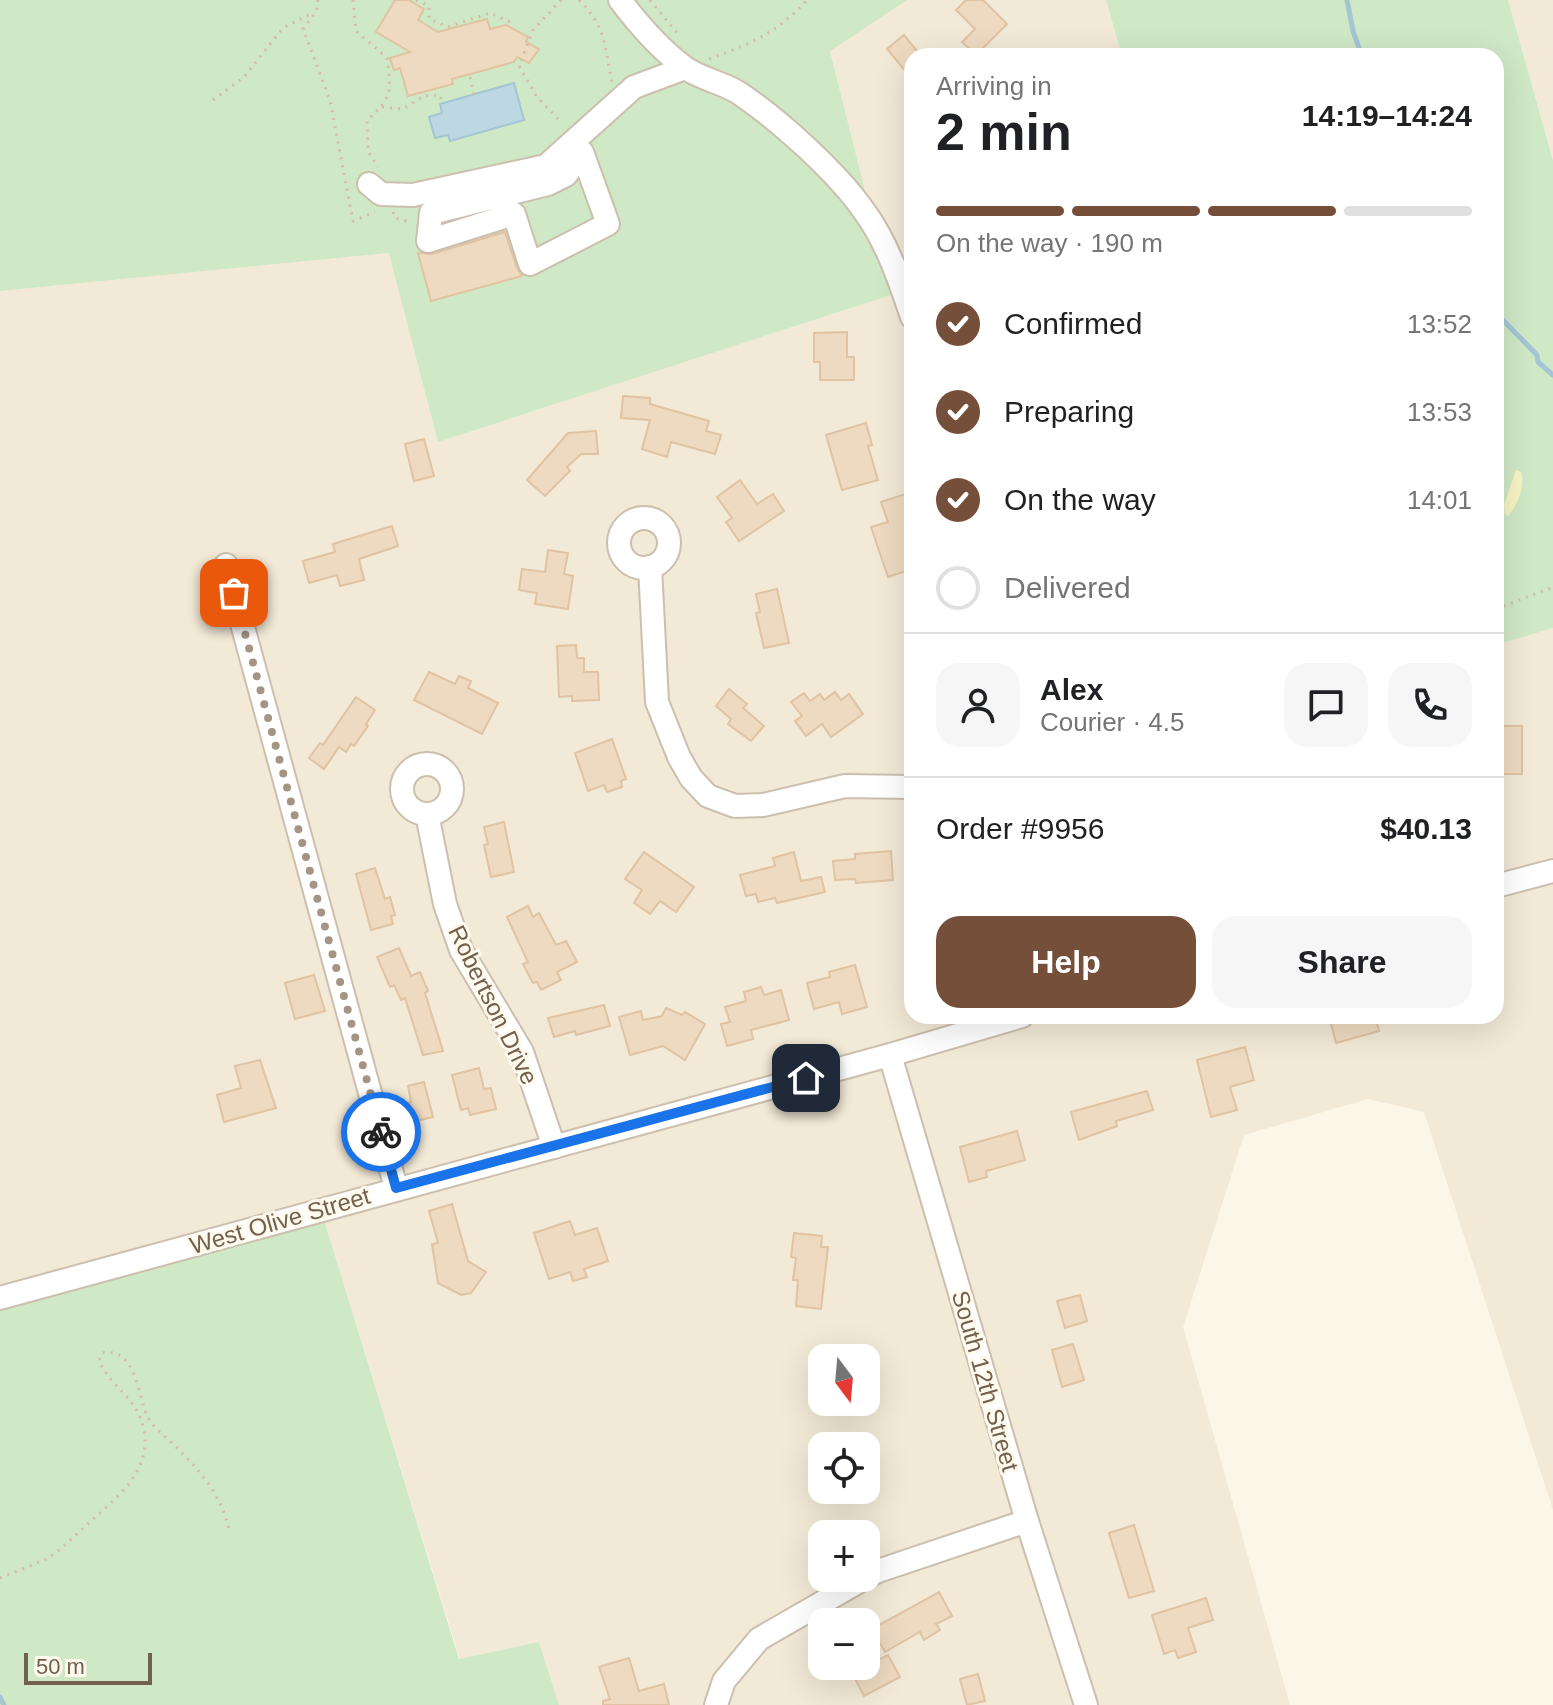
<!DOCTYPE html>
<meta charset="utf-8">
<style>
body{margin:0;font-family:Arial,sans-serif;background:#f6f6f6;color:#202124;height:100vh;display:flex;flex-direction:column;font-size:30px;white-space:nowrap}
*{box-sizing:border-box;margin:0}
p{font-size:26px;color:#757577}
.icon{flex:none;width:44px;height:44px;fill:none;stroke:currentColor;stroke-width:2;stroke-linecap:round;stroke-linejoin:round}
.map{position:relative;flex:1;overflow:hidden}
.sheet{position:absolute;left:904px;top:48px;width:600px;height:976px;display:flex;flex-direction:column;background:#fff;border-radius:24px;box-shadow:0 8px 32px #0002}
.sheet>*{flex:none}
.needle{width:52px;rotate:164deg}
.fabs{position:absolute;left:808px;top:1344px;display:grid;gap:16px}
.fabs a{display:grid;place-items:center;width:72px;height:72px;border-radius:16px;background:#fff;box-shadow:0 8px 32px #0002;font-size:40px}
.scale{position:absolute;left:24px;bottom:20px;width:128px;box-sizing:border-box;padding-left:8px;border:4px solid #73604d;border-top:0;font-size:22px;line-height:28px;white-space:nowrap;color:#73604d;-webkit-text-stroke:6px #fefaed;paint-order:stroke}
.pin{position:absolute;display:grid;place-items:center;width:68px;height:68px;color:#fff;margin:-34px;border-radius:16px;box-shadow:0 4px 12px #0006}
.courier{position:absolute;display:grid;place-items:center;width:80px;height:80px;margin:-40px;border:6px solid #1a73e8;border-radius:50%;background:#fff;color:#222;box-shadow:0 2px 10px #0007}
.head em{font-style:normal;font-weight:700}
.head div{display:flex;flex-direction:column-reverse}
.head{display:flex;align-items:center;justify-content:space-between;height:136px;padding:0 32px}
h1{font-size:52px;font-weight:700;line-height:60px}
.bar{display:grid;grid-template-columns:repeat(4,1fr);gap:12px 8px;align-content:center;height:96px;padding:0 32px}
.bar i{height:10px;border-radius:6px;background:#e0e0e0}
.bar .current{background:#754f3a}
.bar p{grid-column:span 4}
.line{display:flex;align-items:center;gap:20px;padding:0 32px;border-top:2px solid #e0e0e0}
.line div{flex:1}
.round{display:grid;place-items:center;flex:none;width:84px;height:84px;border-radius:24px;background:#f6f6f6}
ol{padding:0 32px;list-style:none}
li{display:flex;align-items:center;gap:24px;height:88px}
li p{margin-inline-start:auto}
li .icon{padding:8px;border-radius:50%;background:#754f3a;color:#fff;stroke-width:4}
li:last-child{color:#757577}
li i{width:44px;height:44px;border:4px solid #e0e0e0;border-radius:50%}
.cta{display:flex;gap:16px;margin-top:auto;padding:16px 32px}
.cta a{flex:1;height:92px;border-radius:24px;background:#754f3a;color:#fff;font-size:32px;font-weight:700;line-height:92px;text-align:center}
.cta a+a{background:#f6f6f6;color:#202124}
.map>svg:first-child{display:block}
.residential{fill:#f2e9d6;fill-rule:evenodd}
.green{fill:#cfe8c6}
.sand{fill:#f8f4c4}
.water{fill:#bdd8e3;stroke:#a4c5d4;stroke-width:2}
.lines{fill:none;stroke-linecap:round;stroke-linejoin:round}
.stream{stroke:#a4c5d4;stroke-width:5}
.building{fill:#eedac1;stroke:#e0c3a2;stroke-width:2}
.minor-casing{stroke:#ccbfae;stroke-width:26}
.path{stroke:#d3bea4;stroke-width:3;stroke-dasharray:2 6;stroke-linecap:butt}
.minor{stroke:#fff;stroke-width:22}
.done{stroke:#a39483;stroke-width:8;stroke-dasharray:0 14.4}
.route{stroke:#1a73e8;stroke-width:10}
.labels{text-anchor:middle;stroke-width:6;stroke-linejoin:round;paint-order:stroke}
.street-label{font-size:24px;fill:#73604d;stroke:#fefaed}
</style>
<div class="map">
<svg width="1553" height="1705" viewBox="0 0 1553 1705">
<rect width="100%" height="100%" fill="#fbf6e7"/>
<g class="residential">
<path d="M 907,0 L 1106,0 L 1122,56 L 912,56 L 912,1016 L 1496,1016 L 1496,645 L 1553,628 L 1553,1510 L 1424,1112 L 1368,1099 L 1244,1135 L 1183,1327 L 1290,1705 L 559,1705 L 539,1642 L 460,1659 L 321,1210 L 0,1298 L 0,291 L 390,253 L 438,442 L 890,295 L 830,50 ZM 822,1358 L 866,1358 L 866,1402 L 822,1402 ZM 822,1446 L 866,1446 L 866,1490 L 822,1490 ZM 822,1534 L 866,1534 L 866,1578 L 822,1578 ZM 822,1622 L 866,1622 L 866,1666 L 822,1666 Z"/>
<polygon points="1508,0 1553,0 1553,159"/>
</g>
<g class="green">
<polygon points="0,0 907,0 830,51 891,295 438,442 389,253 0,291"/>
<polygon points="1106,0 1508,0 1553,160 1553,628 1496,645 1496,56 1122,56"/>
<polygon points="321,1210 459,1659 539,1642 559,1705 0,1705 0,1298"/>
</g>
<path class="sand" d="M 1516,470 L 1521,472 C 1525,487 1518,504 1508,516 L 1505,514 L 1504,505 Z"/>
<polygon class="water" points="514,83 524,120 450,141 448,135 435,138 429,117 442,113 440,104"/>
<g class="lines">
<g class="stream">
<polyline points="1347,0 1353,31 1362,56"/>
<polyline points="1496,313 1537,355 1538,362 1553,375"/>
<polyline points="0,1697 4,1705"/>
</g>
</g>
<g class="building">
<polygon points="395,0 409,0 424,9 418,20 438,32 487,19 490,29 506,25 528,37 526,42 539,49 529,63 517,57 514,62 452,79 453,84 408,96 400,68 394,70 390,58 410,52 376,32"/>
<polygon points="966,0 983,0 1007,24 976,55 962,42 975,29 956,10"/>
<polygon points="904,35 921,56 912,56 912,79 887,49"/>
<polygon points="505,232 517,268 522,276 431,301 418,253 432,254"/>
<polygon points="847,332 847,357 854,357 854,380 820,380 820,362 814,362 814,333"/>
<polygon points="623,396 650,398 650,404 709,421 706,431 721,435 715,454 671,442 667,457 642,449 650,420 621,418"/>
<polygon points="866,423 872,445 868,446 878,480 842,490 826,435"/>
<polygon points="596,431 598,454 581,454 567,467 570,471 545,496 527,480 568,433"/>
<polygon points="424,439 434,476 414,481 405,444"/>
<polygon points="740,480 757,504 773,494 784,511 739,541 726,522 732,518 717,497"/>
<polygon points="912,492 912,569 888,577 871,527 888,522 881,502"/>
<polygon points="392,526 398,546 359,559 364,580 340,586 337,575 309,583 303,561 335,552 333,544"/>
<polygon points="548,550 568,553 564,574 573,576 568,609 535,604 537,593 519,590 522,569 545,572"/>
<polygon points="777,589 789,643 764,648 756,613 760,612 756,594"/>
<polygon points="576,645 577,658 584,658 584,672 598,672 599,700 572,701 572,696 559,697 557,646"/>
<polygon points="429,672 455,684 459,676 471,681 468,688 498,703 482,734 414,700"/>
<polygon points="729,689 747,704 743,708 764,726 751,741 728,724 731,719 716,706"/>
<polygon points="835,692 841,700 849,694 863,714 831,737 822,724 806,736 795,721 802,716 791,702 804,693 810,701 820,694 824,700"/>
<polygon points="356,697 375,710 366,724 368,726 354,746 351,744 346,752 339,747 324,769 309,758 320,743 323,745"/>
<rect x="1496" y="726" width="26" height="48"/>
<polygon points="612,739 626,779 621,781 622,787 607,792 604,785 588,791 575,753"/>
<polygon points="504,822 514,872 491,877 484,845 488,844 484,827"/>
<polygon points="891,851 893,880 856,883 855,879 835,880 833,861 855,859 855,854"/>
<polygon points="644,852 694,887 676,912 660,901 650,914 634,903 642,890 625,879"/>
<polygon points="794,852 801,881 821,877 825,892 777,903 775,898 758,902 756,894 746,896 740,875 775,866 773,858"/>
<polygon points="375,868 385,899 390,897 395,915 391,916 393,924 371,930 356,874"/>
<polygon points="528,906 533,917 539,913 556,945 566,941 577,962 557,972 561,980 541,990 537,982 533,983 523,964 528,962 507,917"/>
<polygon points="399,948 411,976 420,972 428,991 425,993 443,1051 423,1055 405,998 401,1000 394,985 390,987 377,957"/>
<polygon points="855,965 867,1007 842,1014 839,1002 814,1009 807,983 830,977 829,972"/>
<polygon points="314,975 325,1011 295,1019 285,983"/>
<polygon points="761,987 764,995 781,990 789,1020 751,1030 753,1039 727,1046 721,1024 730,1022 725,1007 746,1001 744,992"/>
<polygon points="604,1005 610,1026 576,1035 575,1031 554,1037 548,1018"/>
<polygon points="666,1008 682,1015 685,1012 705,1024 685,1060 663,1046 630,1055 619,1017 641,1011 643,1020 662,1016"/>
<polygon points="1329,1016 1375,1016 1379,1031 1336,1043"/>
<polygon points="1245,1047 1254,1080 1230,1087 1237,1110 1211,1117 1197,1060"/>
<polygon points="260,1060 276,1108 224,1122 217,1095 241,1088 235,1066"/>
<polygon points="479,1068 484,1089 491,1088 496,1109 470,1115 468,1108 461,1110 452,1075"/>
<polygon points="424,1082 433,1117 408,1123 403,1104 411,1102 408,1086"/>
<polygon points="1147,1091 1153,1110 1116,1121 1117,1126 1079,1140 1071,1112"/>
<polygon points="1017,1131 1025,1160 986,1171 987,1177 969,1182 960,1147"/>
<polygon points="452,1204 468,1261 486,1272 471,1293 461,1295 438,1283 432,1244 438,1243 429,1211"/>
<polygon points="570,1221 575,1235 597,1228 608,1261 584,1269 587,1277 573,1281 570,1272 549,1279 534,1233"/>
<polygon points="794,1233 822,1236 821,1247 828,1247 821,1309 796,1306 798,1280 793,1280 796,1258 791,1257"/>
<polygon points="1080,1295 1087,1321 1065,1328 1057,1301"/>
<polygon points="1073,1344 1084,1380 1062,1387 1052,1350"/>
<polygon points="1134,1525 1154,1591 1129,1598 1109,1533"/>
<polygon points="939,1592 952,1616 936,1624 940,1630 924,1640 920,1632 885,1652 872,1629"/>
<polygon points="1206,1598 1213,1620 1188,1628 1196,1652 1178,1658 1175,1650 1164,1654 1152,1615"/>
<polygon points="888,1655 900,1677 864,1696 852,1673"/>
<polygon points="629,1658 639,1691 664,1684 669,1705 603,1705 603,1701 610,1699 599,1667"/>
<polygon points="978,1674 985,1701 967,1705 960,1679"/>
</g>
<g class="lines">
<defs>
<g id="minor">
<path d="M 620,0 C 638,24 660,49 684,67 C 700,79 722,82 739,93 C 779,120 837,172 864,211 C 887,242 900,281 912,317"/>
<polygon points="582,152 608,224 530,264 514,214 428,241 431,213 548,184 566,175"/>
<polyline points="369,184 381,194 413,195 546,166 634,87 685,68"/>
<circle cx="644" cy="543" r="25"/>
<polyline points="226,565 396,1188"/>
<polyline points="650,567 657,702 679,757 691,778 708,796 735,806 763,805 845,786 912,787"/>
<circle cx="427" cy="789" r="25"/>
<polyline points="427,814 445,904 461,950 522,1052 554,1147"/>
<polyline points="1496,886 1553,871"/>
<polyline points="890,1055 1027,1521 1086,1705"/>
<polyline points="0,1298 890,1055 1022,1016"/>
<polyline points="866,1577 878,1571 1027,1521"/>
<polyline points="716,1705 724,1681 759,1639 865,1578"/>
</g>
</defs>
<use href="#minor" class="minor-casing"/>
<g class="path">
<polyline points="318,0 317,10 303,29 330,100 353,221 375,212"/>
<path d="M 353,0 L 356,31 L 387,58 C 392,90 392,99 367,120 L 368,151 L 378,167"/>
<polyline points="416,0 429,6 429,19 448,27 490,13 510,22"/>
<polyline points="561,0 533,30 519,66 537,97 562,123"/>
<path d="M 579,0 C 607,28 604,46 612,82"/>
<polyline points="650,0 677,33"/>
<path d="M 709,59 C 752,43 776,34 807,0"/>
<polyline points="470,77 474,95"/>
<polyline points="213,100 244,77 283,28 314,12"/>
<polyline points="382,107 403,109 424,96 440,95 442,104"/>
<polyline points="393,212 395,218 412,222"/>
<polyline points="1496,609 1553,587"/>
<path d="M 0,1578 C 15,1572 31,1566 46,1559 C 62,1550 75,1535 89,1523 C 117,1497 154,1470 143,1426 C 135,1395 109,1386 99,1360 L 102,1353 C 137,1346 138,1398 148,1418 C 154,1428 166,1437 174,1445 C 201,1471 223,1497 230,1534"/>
</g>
<use href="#minor" class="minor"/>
</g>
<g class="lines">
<polyline class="done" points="234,593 381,1132"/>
<polyline class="route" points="381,1132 396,1188 806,1078"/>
</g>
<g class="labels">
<g class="street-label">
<text transform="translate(493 1005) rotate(64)" y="8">Robertson Drive</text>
<text transform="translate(280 1221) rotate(-16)" y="8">West Olive Street</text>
<text transform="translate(985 1381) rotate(74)" y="8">South 12th Street</text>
</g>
</g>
</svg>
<div class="fabs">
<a><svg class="needle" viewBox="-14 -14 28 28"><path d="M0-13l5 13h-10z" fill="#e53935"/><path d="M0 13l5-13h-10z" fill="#757577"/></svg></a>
<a><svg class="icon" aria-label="locate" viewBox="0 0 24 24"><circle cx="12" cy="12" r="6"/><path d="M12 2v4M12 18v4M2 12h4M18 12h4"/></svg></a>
<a>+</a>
<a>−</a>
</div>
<div class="scale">50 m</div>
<div class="pin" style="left:234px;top:593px;background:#ea580c"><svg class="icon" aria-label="bag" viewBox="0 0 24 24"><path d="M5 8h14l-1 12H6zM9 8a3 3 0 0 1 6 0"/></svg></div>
<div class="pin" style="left:806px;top:1078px;background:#1f2937"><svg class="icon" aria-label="home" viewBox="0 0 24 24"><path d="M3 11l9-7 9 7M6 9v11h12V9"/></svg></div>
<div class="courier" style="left:381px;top:1132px"><svg class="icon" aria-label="bike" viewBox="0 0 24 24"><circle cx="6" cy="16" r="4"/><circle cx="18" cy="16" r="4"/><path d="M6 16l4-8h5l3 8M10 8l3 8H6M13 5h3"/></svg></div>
<section class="sheet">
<div class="head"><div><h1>2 min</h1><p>Arriving in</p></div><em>14:19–14:24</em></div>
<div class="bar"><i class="current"></i><i class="current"></i><i class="current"></i><i></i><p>On the way · 190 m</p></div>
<ol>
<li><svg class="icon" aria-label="check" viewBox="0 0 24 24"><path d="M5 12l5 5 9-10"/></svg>Confirmed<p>13:52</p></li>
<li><svg class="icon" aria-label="check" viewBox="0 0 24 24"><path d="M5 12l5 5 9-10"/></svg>Preparing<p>13:53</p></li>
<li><svg class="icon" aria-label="check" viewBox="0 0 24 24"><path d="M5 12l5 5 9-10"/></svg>On the way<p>14:01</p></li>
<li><i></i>Delivered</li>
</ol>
<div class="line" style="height:144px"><a class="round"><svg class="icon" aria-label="person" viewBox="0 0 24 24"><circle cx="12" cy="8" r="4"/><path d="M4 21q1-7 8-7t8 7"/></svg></a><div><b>Alex</b><p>Courier · 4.5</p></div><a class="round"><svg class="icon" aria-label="chat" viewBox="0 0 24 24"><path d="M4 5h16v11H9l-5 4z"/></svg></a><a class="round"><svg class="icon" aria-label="phone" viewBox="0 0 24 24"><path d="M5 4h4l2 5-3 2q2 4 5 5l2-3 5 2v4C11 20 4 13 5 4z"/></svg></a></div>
<div class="line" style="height:104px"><div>Order #9956</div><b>$40.13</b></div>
<div class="cta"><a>Help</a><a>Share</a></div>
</section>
</div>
